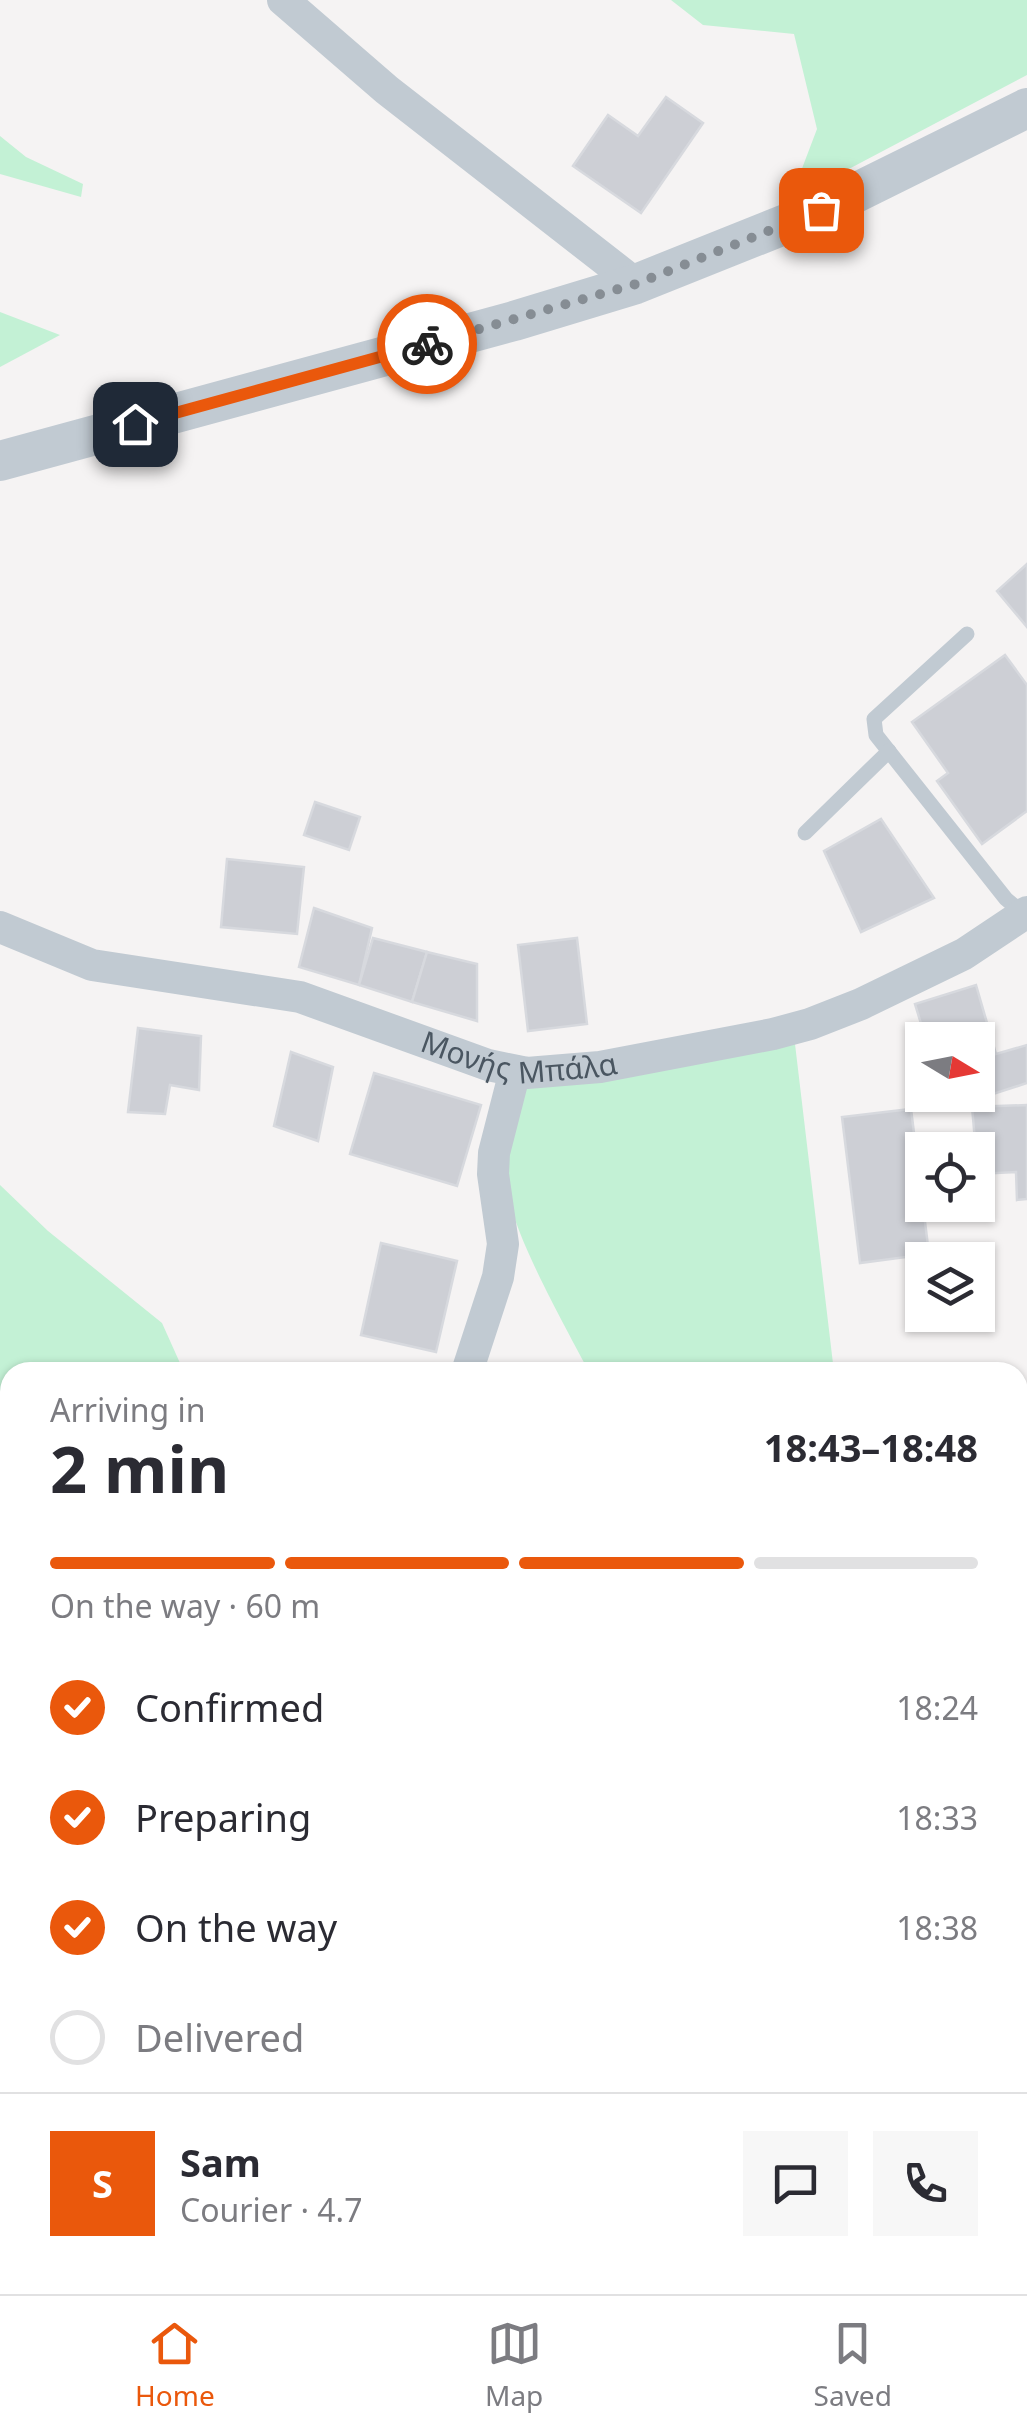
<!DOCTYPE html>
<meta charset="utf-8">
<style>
body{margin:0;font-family:"Noto Sans",sans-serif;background:#f7f7f7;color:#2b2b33;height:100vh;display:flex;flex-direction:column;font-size:38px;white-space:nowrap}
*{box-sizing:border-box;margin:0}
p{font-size:32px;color:#7c7c81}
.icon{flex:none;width:55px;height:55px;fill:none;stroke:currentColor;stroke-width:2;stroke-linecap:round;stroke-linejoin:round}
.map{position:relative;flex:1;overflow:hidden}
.panel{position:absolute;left:0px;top:1362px;width:1028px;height:932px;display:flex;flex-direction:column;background:#fff;border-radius:30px 30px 0 0;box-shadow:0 2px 8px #0004}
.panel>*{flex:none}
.needle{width:65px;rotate:100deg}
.controls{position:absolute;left:905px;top:1022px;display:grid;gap:20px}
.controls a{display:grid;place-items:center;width:90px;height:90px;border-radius:0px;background:#fff;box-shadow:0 2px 8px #0004;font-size:50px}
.pin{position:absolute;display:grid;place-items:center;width:85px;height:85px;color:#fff;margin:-42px;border-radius:20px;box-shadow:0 5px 15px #0006}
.courier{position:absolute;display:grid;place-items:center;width:100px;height:100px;margin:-50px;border:8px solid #ea580c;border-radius:50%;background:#fff;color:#222;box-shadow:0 2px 12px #0007}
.headline em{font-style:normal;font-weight:700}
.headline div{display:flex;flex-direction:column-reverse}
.headline{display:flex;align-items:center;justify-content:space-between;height:170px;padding:0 50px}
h1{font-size:65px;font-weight:700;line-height:75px}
.bar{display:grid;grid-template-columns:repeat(4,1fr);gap:15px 10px;align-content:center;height:120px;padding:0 50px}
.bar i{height:12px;border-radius:8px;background:#e1e1e2}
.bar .on{background:#ea580c}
.bar p{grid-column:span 4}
.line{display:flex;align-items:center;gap:25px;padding:0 50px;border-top:2px solid #e1e1e2}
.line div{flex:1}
.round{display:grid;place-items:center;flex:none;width:105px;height:105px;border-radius:0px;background:#f7f7f7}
ol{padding:0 50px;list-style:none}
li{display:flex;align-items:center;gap:30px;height:110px}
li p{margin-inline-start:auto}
li .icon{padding:10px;border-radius:50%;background:#ea580c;color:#fff;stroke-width:4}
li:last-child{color:#7c7c81}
li i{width:55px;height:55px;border:5px solid #e1e1e2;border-radius:50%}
.tabs{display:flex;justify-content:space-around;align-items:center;height:140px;border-top:2px solid #e1e1e2;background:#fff;font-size:28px;color:#7c7c81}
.tabs a{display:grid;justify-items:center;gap:5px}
.tabs .on{color:#ea580c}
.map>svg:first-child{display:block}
.green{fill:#c3f1d5}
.building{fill:#cdcfd5;stroke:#d7d9de;stroke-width:2.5}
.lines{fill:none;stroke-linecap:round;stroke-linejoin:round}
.service{stroke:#c1cad2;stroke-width:15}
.minor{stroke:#c1cad2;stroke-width:32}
.tertiary{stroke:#c1cad2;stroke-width:40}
.done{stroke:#868d94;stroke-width:10;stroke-dasharray:0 18}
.route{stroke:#ea580c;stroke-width:12}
.labels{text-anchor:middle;stroke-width:8;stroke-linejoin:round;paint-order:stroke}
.street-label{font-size:30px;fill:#4a5661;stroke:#fff}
</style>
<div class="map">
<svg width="1027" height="2294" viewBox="0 0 1027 2294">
<rect width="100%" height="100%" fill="#f5f3f3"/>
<g class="green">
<polygon points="671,0 1027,0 1027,75 790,200 817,129 794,34 703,25"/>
<polygon points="0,136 26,157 83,184 81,197 0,174"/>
<polygon points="0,312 60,335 0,367"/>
<path d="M 795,1044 L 834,1372 L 589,1372 C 567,1329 503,1219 506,1175 C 508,1145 517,1114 523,1084 Z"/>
<polygon points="0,1185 48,1231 162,1323 184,1372 10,1372 10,2285 171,2285 174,2294 0,2294"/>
<polygon points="1027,1448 1027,1672 1018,1679 1018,1457"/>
<polygon points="376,2285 565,2285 582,2294 362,2294"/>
<polygon points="612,2285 707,2285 715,2294 588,2294"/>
</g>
<g class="building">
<polygon points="666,97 703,123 641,213 573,166 608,115 638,136"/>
<polygon points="1027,564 1027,627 997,591"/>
<polygon points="1005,655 1027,685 1027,811 982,844 937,781 948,773 912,722"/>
<polygon points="315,802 360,817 349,850 304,835"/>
<polygon points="881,819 934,898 861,932 824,851"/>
<polygon points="227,859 304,867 297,934 221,927"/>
<polygon points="314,908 372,928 359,985 299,967"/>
<polygon points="373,938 427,952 412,1002 359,985"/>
<polygon points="577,938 587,1024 528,1031 518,945"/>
<polygon points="427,952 477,964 477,1021 412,1002"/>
<polygon points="976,985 996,1054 1027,1045 1027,1083 984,1097 978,1075 978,1040 926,1040 915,1004"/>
<polygon points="138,1028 201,1036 199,1090 170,1085 165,1114 128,1112"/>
<polygon points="291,1052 333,1067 318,1141 274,1126"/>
<polygon points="374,1073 481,1105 457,1186 350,1154"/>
<polygon points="1027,1105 1027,1199 1017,1200 1016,1172 978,1174 972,1107"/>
<polygon points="911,1109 929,1254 860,1263 842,1117"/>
<polygon points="381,1243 457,1261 436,1352 361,1335"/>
</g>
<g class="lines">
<g class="service">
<polyline points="967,634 874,719 876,735 1006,899 1024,914"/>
<polyline points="805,833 889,751"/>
</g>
<g class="minor">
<polyline points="283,0 387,90 636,284"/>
<path id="s1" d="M 0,927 L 92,965 L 300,997 L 488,1065 L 527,1073 L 600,1067 L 773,1034 L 810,1024 L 861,1004 L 964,954 L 1027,912"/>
<polyline points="467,1372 498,1277 503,1244 493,1174 494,1153 515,1071"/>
</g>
<polyline class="tertiary" points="0,461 514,321 636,284 821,210 1027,108"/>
</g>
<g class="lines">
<polyline class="done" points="427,344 636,284 821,210"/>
<polyline class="route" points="135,424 427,344"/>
</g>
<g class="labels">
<g class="street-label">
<text dy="10" stroke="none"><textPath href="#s1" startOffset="540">Μονής Μπάλα</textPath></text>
</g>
</g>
</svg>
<div class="controls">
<a><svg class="needle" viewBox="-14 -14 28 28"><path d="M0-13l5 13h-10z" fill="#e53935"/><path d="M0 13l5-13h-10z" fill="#7c7c81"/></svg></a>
<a><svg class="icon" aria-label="locate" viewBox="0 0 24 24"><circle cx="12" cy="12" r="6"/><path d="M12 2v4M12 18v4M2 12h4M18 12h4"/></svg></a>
<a><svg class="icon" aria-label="layers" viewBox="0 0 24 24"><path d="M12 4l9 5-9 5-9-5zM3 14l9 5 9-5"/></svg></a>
</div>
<div class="pin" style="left:821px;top:210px;background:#ea580c"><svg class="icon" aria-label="bag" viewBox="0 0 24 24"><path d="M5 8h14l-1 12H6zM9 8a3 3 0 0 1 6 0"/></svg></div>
<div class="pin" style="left:135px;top:424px;background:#1f2937"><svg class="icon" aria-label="home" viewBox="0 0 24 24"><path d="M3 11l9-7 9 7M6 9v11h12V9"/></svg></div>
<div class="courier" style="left:427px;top:344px"><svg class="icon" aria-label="bike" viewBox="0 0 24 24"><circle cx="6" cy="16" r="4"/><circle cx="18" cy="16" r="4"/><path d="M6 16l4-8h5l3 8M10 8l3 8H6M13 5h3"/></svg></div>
<section class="panel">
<div class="headline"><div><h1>2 min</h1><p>Arriving in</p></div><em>18:43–18:48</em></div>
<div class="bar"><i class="on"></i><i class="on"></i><i class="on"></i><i></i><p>On the way · 60 m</p></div>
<ol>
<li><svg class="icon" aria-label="check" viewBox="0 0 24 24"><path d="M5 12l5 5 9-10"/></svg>Confirmed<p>18:24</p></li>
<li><svg class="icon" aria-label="check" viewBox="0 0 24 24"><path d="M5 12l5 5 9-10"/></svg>Preparing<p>18:33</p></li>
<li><svg class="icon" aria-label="check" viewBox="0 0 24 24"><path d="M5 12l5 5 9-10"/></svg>On the way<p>18:38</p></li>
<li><i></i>Delivered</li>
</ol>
<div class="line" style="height:180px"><b class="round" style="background:#ea580c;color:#fff">S</b><div><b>Sam</b><p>Courier · 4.7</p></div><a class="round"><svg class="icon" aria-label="chat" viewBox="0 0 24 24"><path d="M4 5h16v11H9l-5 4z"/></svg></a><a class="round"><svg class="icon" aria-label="phone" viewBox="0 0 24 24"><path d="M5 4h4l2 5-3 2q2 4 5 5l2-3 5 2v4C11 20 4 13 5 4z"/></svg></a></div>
</section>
</div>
<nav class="tabs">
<a class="on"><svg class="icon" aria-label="home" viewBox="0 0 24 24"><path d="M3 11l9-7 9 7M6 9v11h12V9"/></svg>Home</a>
<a><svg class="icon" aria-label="map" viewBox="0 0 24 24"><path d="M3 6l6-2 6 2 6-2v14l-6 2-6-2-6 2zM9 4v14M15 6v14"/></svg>Map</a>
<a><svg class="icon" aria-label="saved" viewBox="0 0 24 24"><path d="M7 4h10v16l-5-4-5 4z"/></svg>Saved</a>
</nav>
